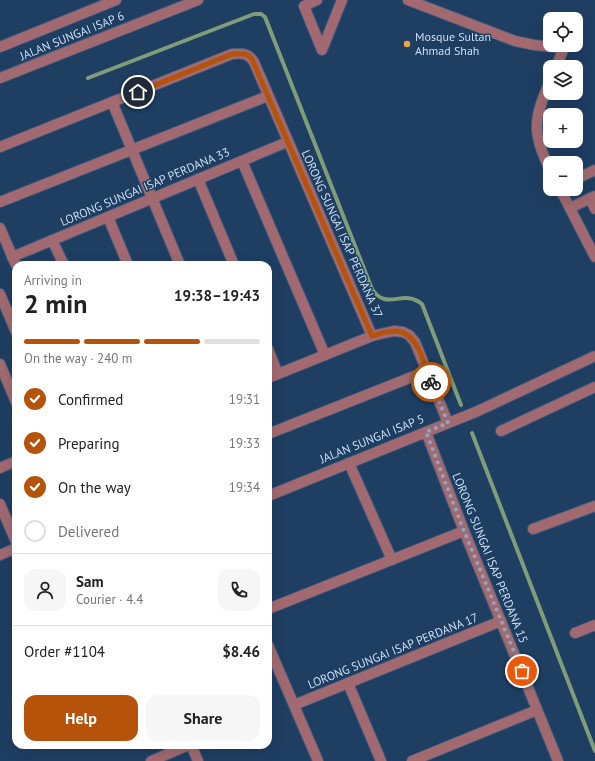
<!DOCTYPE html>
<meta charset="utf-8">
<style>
body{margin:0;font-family:"PT Sans",sans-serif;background:#f6f6f6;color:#222;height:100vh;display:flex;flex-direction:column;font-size:15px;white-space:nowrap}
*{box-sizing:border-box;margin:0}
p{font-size:13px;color:#767676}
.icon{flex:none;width:22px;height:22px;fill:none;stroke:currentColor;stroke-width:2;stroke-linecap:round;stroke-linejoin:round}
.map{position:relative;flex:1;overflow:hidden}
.drawer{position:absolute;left:12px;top:261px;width:260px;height:488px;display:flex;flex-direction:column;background:#fff;border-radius:12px;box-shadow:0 4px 16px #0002}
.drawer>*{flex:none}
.fabs{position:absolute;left:543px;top:12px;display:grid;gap:8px}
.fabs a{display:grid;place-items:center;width:40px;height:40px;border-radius:8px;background:#fff;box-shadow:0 4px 16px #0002;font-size:20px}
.pin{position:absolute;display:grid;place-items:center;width:34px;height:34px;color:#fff;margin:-17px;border:2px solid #fff;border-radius:50%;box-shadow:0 1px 4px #0007}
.courier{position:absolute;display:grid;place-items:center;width:40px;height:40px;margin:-20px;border:3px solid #b45309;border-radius:50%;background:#fff;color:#222;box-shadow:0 1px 5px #0007}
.headline em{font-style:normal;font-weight:800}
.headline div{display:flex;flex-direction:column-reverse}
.headline{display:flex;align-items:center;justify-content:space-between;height:68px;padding:0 12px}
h1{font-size:26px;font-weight:800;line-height:30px}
.bar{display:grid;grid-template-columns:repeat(4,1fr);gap:6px 4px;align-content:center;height:48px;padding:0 12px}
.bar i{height:5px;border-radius:3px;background:#e0e0e0}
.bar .current{background:#b45309}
.bar p{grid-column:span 4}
.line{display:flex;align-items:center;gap:10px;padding:0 12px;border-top:1px solid #e0e0e0}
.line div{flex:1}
.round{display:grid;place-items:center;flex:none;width:42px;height:42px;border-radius:12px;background:#f6f6f6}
ol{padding:0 12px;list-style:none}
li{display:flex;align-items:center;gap:12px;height:44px}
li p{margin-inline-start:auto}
li .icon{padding:4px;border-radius:50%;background:#b45309;color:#fff;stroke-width:4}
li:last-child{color:#767676}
li i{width:22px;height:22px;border:2px solid #e0e0e0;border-radius:50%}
.action{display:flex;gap:8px;margin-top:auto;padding:8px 12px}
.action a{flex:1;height:46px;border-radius:12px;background:#b45309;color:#fff;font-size:16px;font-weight:800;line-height:46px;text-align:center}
.action a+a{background:#f6f6f6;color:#222}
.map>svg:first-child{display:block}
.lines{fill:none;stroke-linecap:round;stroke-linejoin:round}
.stream{stroke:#7f9d78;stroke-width:4}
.minor-casing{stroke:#3d5b7c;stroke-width:12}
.minor{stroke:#a26a70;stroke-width:10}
.done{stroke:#8fa7c2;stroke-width:4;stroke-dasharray:0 7.2}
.route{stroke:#b45309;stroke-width:5}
.poi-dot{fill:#efa73d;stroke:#1e3e62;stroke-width:1.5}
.labels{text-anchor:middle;stroke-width:3;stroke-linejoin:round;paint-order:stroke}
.street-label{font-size:12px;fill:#ccdff5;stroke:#1e3e62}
.poi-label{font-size:12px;fill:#ccdff5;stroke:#1e3e62;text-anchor:start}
</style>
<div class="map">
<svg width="595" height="761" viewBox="0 0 595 761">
<rect width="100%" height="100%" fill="#1e3e62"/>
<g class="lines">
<g class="stream">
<path d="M 88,78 L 254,14 L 261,14 L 265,17 L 372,289 C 387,312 402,288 422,304 L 461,405"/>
<polyline points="472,433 595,751"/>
</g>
<defs>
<g id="minor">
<polyline points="317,0 304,6 322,50 342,0"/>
<polyline points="408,0 515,41 534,45 564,48"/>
<polyline points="0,47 116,0"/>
<polyline points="556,67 565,45"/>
<polyline points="0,78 198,0"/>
<path d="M 550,81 C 533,120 532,132 550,170"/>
<polyline points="112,102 180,265"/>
<path d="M 0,147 L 232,54 C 242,53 248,53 254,62 L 372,336"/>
<polyline points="242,161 325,355"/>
<polyline points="198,179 234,265"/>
<polyline points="576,179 595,170"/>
<polyline points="560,189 595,257"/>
<polyline points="590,198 595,209"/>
<polyline points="0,202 268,96"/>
<polyline points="570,208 595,196"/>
<polyline points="108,217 128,265"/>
<polyline points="0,228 16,265"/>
<polyline points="52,240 64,265"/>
<polyline points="12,257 287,142"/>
<polyline points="0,294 16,332"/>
<polyline points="268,349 278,374"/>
<polyline points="0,364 16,402"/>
<polyline points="268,378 372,336 385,333 394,331 403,332 409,335 415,342 448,423"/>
<polyline points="501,431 595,387"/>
<polyline points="426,432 464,531 558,761"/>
<polyline points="268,434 427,371"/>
<polyline points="349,463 392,560"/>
<polyline points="0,468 16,461"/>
<polyline points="268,496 478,411 595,356"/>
<polyline points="0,504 16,542"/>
<polyline points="533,529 595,506"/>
<polyline points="0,555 14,549 16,547"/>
<polyline points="268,609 464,531"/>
<polyline points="575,633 595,625"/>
<polyline points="268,645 318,761"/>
<polyline points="348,683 381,761"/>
<polyline points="294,705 501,621"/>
<polyline points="191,745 198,761"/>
<polyline points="151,761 189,745"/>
<polyline points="412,761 537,710"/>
</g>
</defs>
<use href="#minor" class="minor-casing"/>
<use href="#minor" class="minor"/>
</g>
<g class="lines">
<polyline class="done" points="431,382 448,423 426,432 464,531 522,671"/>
<path class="route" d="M 138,92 L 232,54 L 245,54 L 251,57 L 372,336 C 379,334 386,331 394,331 C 418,330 424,365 431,382"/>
</g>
<circle class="poi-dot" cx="407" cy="44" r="4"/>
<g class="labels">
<g class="street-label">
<text transform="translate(72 36) rotate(-22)" y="4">JALAN SUNGAI ISAP 6</text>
<text transform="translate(145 187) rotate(-23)" y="4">LORONG SUNGAI ISAP PERDANA 33</text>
<text transform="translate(342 234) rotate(66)" y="4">LORONG SUNGAI ISAP PERDANA 37</text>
<text transform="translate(372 439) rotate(-22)" y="4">JALAN SUNGAI ISAP 5</text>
<text transform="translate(490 558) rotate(68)" y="4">LORONG SUNGAI ISAP PERDANA 15</text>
<text transform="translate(393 651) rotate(-22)" y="4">LORONG SUNGAI ISAP PERDANA 17</text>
</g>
<g class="poi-label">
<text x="415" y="41">Mosque Sultan<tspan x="415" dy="14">Ahmad Shah</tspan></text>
</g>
</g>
</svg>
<div class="fabs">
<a><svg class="icon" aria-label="locate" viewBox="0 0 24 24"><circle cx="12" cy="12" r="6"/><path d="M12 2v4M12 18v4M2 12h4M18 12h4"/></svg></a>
<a><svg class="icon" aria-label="layers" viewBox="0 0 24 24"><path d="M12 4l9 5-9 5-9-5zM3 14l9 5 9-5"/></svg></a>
<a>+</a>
<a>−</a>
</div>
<div class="pin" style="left:522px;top:671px;background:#ea580c"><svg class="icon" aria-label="bag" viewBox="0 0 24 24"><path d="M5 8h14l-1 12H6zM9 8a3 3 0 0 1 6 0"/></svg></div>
<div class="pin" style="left:138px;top:92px;background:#1f2937"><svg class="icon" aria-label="home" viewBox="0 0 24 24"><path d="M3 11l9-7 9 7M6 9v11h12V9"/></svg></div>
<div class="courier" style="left:431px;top:382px"><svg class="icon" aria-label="bike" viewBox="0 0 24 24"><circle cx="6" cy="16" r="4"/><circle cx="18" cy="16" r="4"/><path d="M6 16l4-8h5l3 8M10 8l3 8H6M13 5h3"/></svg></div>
<section class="drawer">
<div class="headline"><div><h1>2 min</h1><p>Arriving in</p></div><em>19:38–19:43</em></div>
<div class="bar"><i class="current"></i><i class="current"></i><i class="current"></i><i></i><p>On the way · 240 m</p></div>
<ol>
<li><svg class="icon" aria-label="check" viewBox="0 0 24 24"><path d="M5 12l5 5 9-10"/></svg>Confirmed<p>19:31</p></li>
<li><svg class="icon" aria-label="check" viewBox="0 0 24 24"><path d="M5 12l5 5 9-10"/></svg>Preparing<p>19:33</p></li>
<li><svg class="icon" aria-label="check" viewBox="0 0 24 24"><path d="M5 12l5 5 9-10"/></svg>On the way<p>19:34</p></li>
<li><i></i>Delivered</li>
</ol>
<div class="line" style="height:72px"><a class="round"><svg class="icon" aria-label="person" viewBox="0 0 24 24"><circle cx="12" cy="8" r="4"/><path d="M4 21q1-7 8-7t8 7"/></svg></a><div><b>Sam</b><p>Courier · 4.4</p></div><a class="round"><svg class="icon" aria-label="phone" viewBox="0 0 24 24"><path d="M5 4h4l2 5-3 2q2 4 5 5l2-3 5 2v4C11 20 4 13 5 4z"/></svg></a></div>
<div class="line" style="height:52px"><div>Order #1104</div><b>$8.46</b></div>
<div class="action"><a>Help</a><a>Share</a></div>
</section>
</div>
